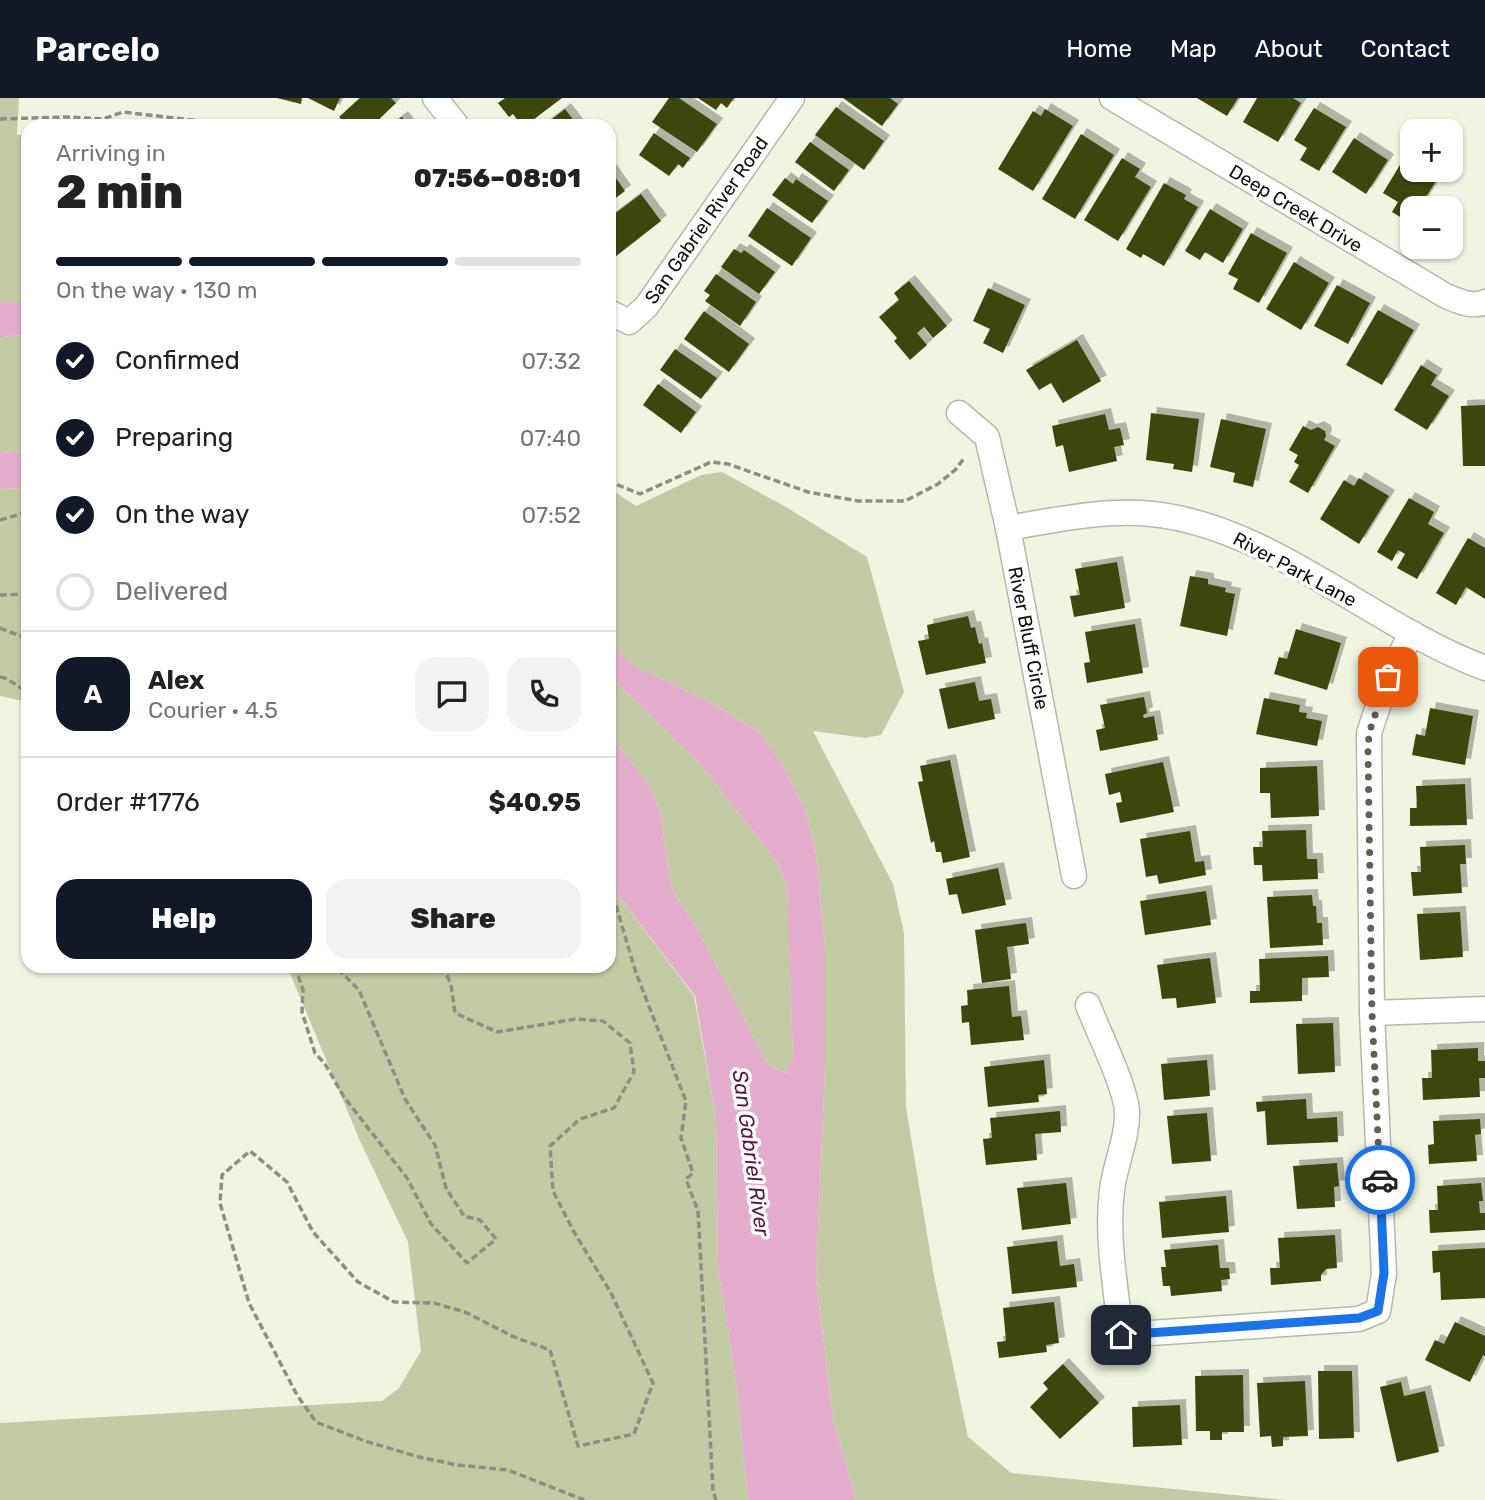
<!DOCTYPE html>
<meta charset="utf-8">
<style>
body{margin:0;font-family:Rubik,sans-serif;background:#f2f2f2;color:#222;height:100vh;display:flex;flex-direction:column;font-size:26px;white-space:nowrap}
*{box-sizing:border-box;margin:0}
p{font-size:23px;color:#767676}
.icon{flex:none;width:38px;height:38px;fill:none;stroke:currentColor;stroke-width:2;stroke-linecap:round;stroke-linejoin:round}
.map{position:relative;flex:1;overflow:hidden}
.sheet{position:absolute;left:21px;top:21px;width:595px;height:854px;display:flex;flex-direction:column;background:#fff;border-radius:21px;box-shadow:0 2px 5px #0004}
.sheet>*{flex:none}
.fabs{position:absolute;left:1400px;top:21px;display:grid;gap:14px}
.fabs a{display:grid;place-items:center;width:63px;height:63px;border-radius:14px;background:#fff;box-shadow:0 2px 5px #0004;font-size:35px}
.pin{position:absolute;display:grid;place-items:center;width:60px;height:60px;color:#fff;margin:-30px;border-radius:14px;box-shadow:0 4px 10px #0006}
.courier{position:absolute;display:grid;place-items:center;width:70px;height:70px;margin:-35px;border:5px solid #1a73e8;border-radius:50%;background:#fff;color:#222;box-shadow:0 2px 9px #0007}
.overview em{font-style:normal;font-weight:800}
.overview div{display:flex;flex-direction:column-reverse}
.overview{display:flex;align-items:center;justify-content:space-between;height:119px;padding:0 35px}
h1{font-size:46px;font-weight:800;line-height:52px}
.bar{display:grid;grid-template-columns:repeat(4,1fr);gap:10px 7px;align-content:center;height:84px;padding:0 35px}
.bar i{height:9px;border-radius:5px;background:#e0e0e0}
.bar .selected{background:#111827}
.bar p{grid-column:span 4}
.line{display:flex;align-items:center;gap:18px;padding:0 35px;border-top:2px solid #e0e0e0}
.line div{flex:1}
.round{display:grid;place-items:center;flex:none;width:74px;height:74px;border-radius:21px;background:#f2f2f2}
ol{padding:0 35px;list-style:none}
li{display:flex;align-items:center;gap:21px;height:77px}
li p{margin-inline-start:auto}
li .icon{padding:7px;border-radius:50%;background:#111827;color:#fff;stroke-width:4}
li:last-child{color:#767676}
li i{width:38px;height:38px;border:4px solid #e0e0e0;border-radius:50%}
.cta{display:flex;gap:14px;margin-top:auto;padding:14px 35px}
.cta a{flex:1;height:80px;border-radius:21px;background:#111827;color:#fff;font-size:28px;font-weight:800;line-height:80px;text-align:center}
.cta a+a{background:#f2f2f2;color:#222}
header{display:flex;align-items:center;gap:42px;box-sizing:border-box;height:98px;padding:0 35px;background:#111827;color:#fff}
header strong{font-size:33px}
nav{display:flex;gap:38px;margin-inline-start:auto;font-size:24px}
.map>svg:first-child{display:block}
.green{fill:#c3cba5}
.water{fill:#e5adcd}
.building{fill:#3e4610;filter:url(#shadow)}
.lines{fill:none;stroke-linecap:round;stroke-linejoin:round}
.minor-casing{stroke:#b5baa7;stroke-width:27}
.path{stroke:#8c8f81;stroke-width:3.5;stroke-dasharray:7 3.5;stroke-linecap:butt}
.minor{stroke:#fff;stroke-width:24}
.done{stroke:#5e6155;stroke-width:7;stroke-dasharray:0 12.6}
.route{stroke:#1a73e8;stroke-width:9}
.labels{text-anchor:middle;stroke-width:7;stroke-linejoin:round;paint-order:stroke}
.street-label{font-size:19px;fill:#10110a;stroke:#fff}
.water-label{font-size:21px;font-style:italic;fill:#5a1a44;stroke:#fff}
</style>
<header>
<strong>Parcelo</strong>
<nav><a>Home</a><a>Map</a><a>About</a><a>Contact</a></nav>
</header>
<div class="map">
<svg width="1485" height="1402" viewBox="0 0 1485 1402">
<defs>
<filter id="shadow"><feDropShadow dx="6" dy="-6" stdDeviation="0" flood-color="#0004"/></filter>
</defs>
<rect width="100%" height="100%" fill="#f0f5e1"/>
<g class="green">
<polygon points="0,0 19,0 17,37 28,36 28,204 0,204"/>
<polygon points="14,237 28,239 28,353 0,355 0,240"/>
<polygon points="722,374 786,409 867,459 904,594 881,637 865,640 813,633 893,786 904,835 906,1009 934,1178 968,1339 1011,1375 1286,1402 856,1402 833,1321 816,1181 825,971 825,848 816,756 805,711 785,671 759,634 708,603 631,567 609,544 609,390 636,408 701,377"/>
<polygon points="28,390 28,604 0,598 0,391"/>
<polygon points="609,577 700,666 778,765 787,790 788,806 793,961 785,975 771,968 764,959 692,821 676,799 669,779 661,717 649,687 609,636"/>
<polygon points="609,785 694,898 716,1020 718,1170 736,1283 748,1402 0,1402 0,1325 382,1303 399,1290 421,1253 408,1144 360,1043 287,868 609,868"/>
</g>
<g class="water">
<polygon points="0,204 28,204 28,239 14,237 0,240"/>
<polygon points="28,353 28,390 0,391 0,355"/>
<polygon points="609,544 632,567 708,603 759,634 785,671 805,711 816,756 825,848 825,971 816,1181 833,1321 856,1402 748,1402 736,1283 718,1170 716,1020 695,898 609,785 609,636 649,687 661,717 669,779 676,799 692,821 764,959 771,968 785,975 793,961 787,790 778,765 700,666 609,577"/>
</g>
<g class="building">
<polygon points="277,0 302,0 301,6"/>
<polygon points="308,0 340,0 334,13"/>
<polygon points="360,0 391,0 396,5 372,28 347,28 339,19"/>
<polygon points="505,0 562,0 525,28 522,28 513,16 509,19 498,5"/>
<polygon points="669,0 679,0 717,26 697,54 652,24"/>
<polygon points="698,0 734,0 727,10 721,5 716,12"/>
<polygon points="843,0 890,0 898,6 882,28"/>
<polygon points="1197,0 1238,0 1227,18"/>
<polygon points="1257,0 1293,0 1301,5 1278,44 1243,24"/>
<polygon points="836,9 884,43 864,72 815,37"/>
<polygon points="1314,10 1346,29 1319,73 1300,62 1307,50 1294,42"/>
<polygon points="565,11 578,28 543,28"/>
<polygon points="1045,11 1073,28 1033,93 998,71 1033,13 1041,18"/>
<polygon points="402,19 409,28 390,28"/>
<polygon points="654,35 690,60 683,70 678,66 669,78 639,57"/>
<polygon points="1081,36 1114,57 1075,121 1042,101"/>
<polygon points="1354,40 1388,62 1366,96 1332,74"/>
<polygon points="810,44 849,72 834,93 795,64"/>
<polygon points="1412,47 1412,72 1443,72 1419,110 1412,110 1412,121 1410,125 1392,114 1398,104 1383,95"/>
<polygon points="1122,60 1140,71 1135,79 1151,89 1118,143 1084,122"/>
<polygon points="609,70 625,93 609,105"/>
<polygon points="785,80 793,86 796,81 828,103 812,125 772,97"/>
<polygon points="1164,85 1186,97 1184,101 1198,109 1164,168 1143,156 1141,160 1126,151"/>
<polygon points="641,96 661,123 615,159 609,151 609,120"/>
<polygon points="767,110 811,140 792,168 748,138"/>
<polygon points="1210,111 1243,131 1223,165 1205,154 1200,162 1185,153"/>
<polygon points="1251,135 1287,155 1259,205 1233,191 1238,181 1228,176"/>
<polygon points="734,151 741,155 744,152 775,174 759,196 721,169"/>
<polygon points="1294,164 1329,185 1301,232 1266,211"/>
<polygon points="716,176 756,204 740,228 705,203 710,197 704,193"/>
<polygon points="909,183 947,228 933,240 924,229 917,235 927,247 910,262 894,243 897,240 879,219 899,202 894,195"/>
<polygon points="1337,187 1370,205 1348,246 1314,228"/>
<polygon points="988,190 1025,207 1003,255 983,245 990,231 973,223"/>
<polygon points="1378,212 1414,232 1382,287 1346,267"/>
<polygon points="704,213 749,246 729,274 684,241"/>
<polygon points="1077,242 1101,283 1063,305 1051,285 1039,292 1026,272"/>
<polygon points="675,251 717,280 701,301 660,272"/>
<polygon points="1421,267 1437,277 1431,287 1449,298 1427,332 1394,312"/>
<polygon points="658,286 696,314 681,335 643,307"/>
<polygon points="1485,307 1485,368 1463,368 1461,308"/>
<polygon points="1151,315 1199,321 1192,374 1173,371 1174,366 1146,362"/>
<polygon points="1105,316 1109,332 1120,330 1124,347 1114,349 1117,363 1069,374 1063,347 1056,349 1052,328"/>
<polygon points="1221,321 1266,331 1253,389 1233,384 1235,375 1210,369"/>
<polygon points="1303,328 1311,332 1318,329 1325,333 1326,338 1324,342 1335,348 1308,395 1289,384 1299,367 1294,364 1298,357 1289,352"/>
<polygon points="1359,380 1389,398 1359,446 1320,421 1344,382 1354,388"/>
<polygon points="1409,400 1434,414 1428,426 1444,435 1417,481 1397,470 1405,456 1398,452 1392,463 1377,454"/>
<polygon points="1468,440 1485,450 1485,501 1466,489 1456,507 1436,495"/>
<polygon points="1117,464 1125,510 1074,519 1070,498 1080,497 1075,471"/>
<polygon points="1190,478 1208,481 1208,486 1226,490 1225,494 1235,496 1227,538 1180,528"/>
<polygon points="968,518 971,530 975,529 979,546 982,545 986,565 926,577 918,543 929,541 927,527"/>
<polygon points="1135,526 1143,575 1087,585 1084,565 1090,564 1085,534"/>
<polygon points="1296,531 1341,545 1327,592 1274,576 1279,559 1287,561"/>
<polygon points="975,584 979,603 991,601 995,621 948,631 939,591"/>
<polygon points="1144,599 1147,615 1143,617 1144,620 1154,618 1158,642 1100,653 1096,632 1105,630 1100,607"/>
<polygon points="1264,600 1300,607 1299,614 1307,615 1306,620 1322,623 1317,648 1256,636"/>
<polygon points="1430,610 1473,618 1465,667 1412,657 1416,636 1425,638"/>
<polygon points="950,662 970,759 943,765 941,754 936,754 934,743 931,745 918,684 923,683 920,668"/>
<polygon points="1163,664 1174,714 1120,725 1116,705 1122,704 1120,694 1109,697 1105,676"/>
<polygon points="1317,668 1319,718 1271,720 1270,695 1260,695 1260,670"/>
<polygon points="1465,686 1467,727 1410,728 1410,710 1417,710 1416,688"/>
<polygon points="1306,732 1307,761 1317,761 1318,781 1263,783 1262,767 1254,767 1253,749 1263,749 1262,733"/>
<polygon points="1190,733 1195,764 1204,763 1206,777 1159,786 1157,777 1146,779 1140,741"/>
<polygon points="1465,747 1466,766 1460,766 1462,795 1413,798 1411,774 1421,774 1420,749"/>
<polygon points="998,770 1006,807 962,816 957,796 949,797 946,781"/>
<polygon points="1206,793 1211,827 1145,837 1140,803"/>
<polygon points="1312,797 1313,808 1316,808 1317,825 1322,825 1323,847 1270,850 1267,799"/>
<polygon points="1460,814 1463,859 1420,862 1417,816"/>
<polygon points="1026,825 1029,846 1007,849 1011,881 982,885 975,832"/>
<polygon points="1328,858 1329,879 1302,880 1302,903 1250,905 1250,893 1260,893 1259,861"/>
<polygon points="1210,860 1216,905 1177,910 1176,900 1162,901 1157,867"/>
<polygon points="1009,888 1012,919 1021,918 1024,942 971,947 969,924 962,925 961,908 968,907 967,892"/>
<polygon points="1333,925 1335,974 1298,976 1296,926"/>
<polygon points="1478,950 1478,963 1485,963 1485,980 1479,980 1480,999 1423,1002 1422,980 1432,980 1431,952"/>
<polygon points="1044,962 1047,996 1038,997 1039,1004 988,1009 984,969"/>
<polygon points="1207,962 1210,998 1164,1002 1161,966"/>
<polygon points="1306,1001 1307,1021 1337,1019 1338,1044 1267,1047 1265,1013 1257,1014 1256,1004"/>
<polygon points="1060,1013 1061,1034 1035,1036 1037,1062 986,1067 983,1041 992,1040 990,1020"/>
<polygon points="1207,1015 1211,1063 1172,1066 1167,1018"/>
<polygon points="1480,1021 1481,1036 1475,1037 1477,1063 1429,1066 1428,1047 1434,1046 1433,1023"/>
<polygon points="1337,1065 1339,1088 1334,1089 1335,1109 1297,1111 1293,1068"/>
<polygon points="1066,1085 1071,1126 1022,1132 1017,1090"/>
<polygon points="1481,1085 1483,1103 1479,1103 1480,1115 1485,1115 1485,1132 1430,1135 1429,1112 1438,1112 1437,1088"/>
<polygon points="1226,1098 1229,1134 1162,1140 1159,1104"/>
<polygon points="1335,1137 1337,1170 1326,1171 1321,1177 1321,1183 1271,1187 1270,1170 1280,1170 1278,1140"/>
<polygon points="1057,1143 1060,1168 1074,1166 1077,1189 1012,1196 1007,1149"/>
<polygon points="1218,1147 1220,1170 1229,1170 1230,1181 1221,1182 1222,1193 1171,1198 1170,1188 1163,1188 1161,1169 1166,1169 1164,1152"/>
<polygon points="1485,1150 1485,1200 1441,1202 1440,1174 1433,1175 1432,1153"/>
<polygon points="1054,1204 1059,1245 1046,1247 1047,1254 999,1260 997,1244 1006,1243 1003,1210"/>
<polygon points="1455,1224 1485,1238 1485,1258 1483,1257 1470,1284 1425,1262 1435,1242 1444,1246"/>
<polygon points="1063,1266 1099,1305 1060,1341 1030,1309 1048,1291 1043,1285"/>
<polygon points="1318,1273 1352,1273 1354,1340 1319,1341"/>
<polygon points="1243,1277 1244,1334 1222,1334 1222,1342 1210,1342 1210,1333 1196,1333 1195,1278"/>
<polygon points="1305,1283 1308,1338 1283,1339 1283,1348 1272,1349 1271,1338 1260,1339 1257,1285"/>
<polygon points="1401,1284 1404,1298 1425,1293 1439,1354 1397,1364 1380,1289"/>
<polygon points="1180,1307 1182,1347 1133,1349 1132,1309"/>
</g>
<g class="lines">
<defs>
<g id="minor">
<polyline points="435,0 457,28"/>
<path d="M 1112,0 L 1446,198 C 1458,203 1473,210 1485,204"/>
<polyline points="609,214 629,224 646,209 792,0"/>
<polyline points="959,315 987,339 1008,430 1074,778"/>
<path d="M 1008,430 C 1054,422 1105,411 1152,416 C 1271,428 1374,529 1485,570"/>
<path d="M 1088,907 C 1098,934 1125,987 1127,1013 C 1128,1040 1115,1066 1112,1092 C 1106,1140 1116,1190 1121,1237 L 1359,1221 L 1378,1213 L 1384,1176 L 1372,915 L 1369,635 L 1388,579 L 1412,535"/>
<polyline points="1372,915 1485,911"/>
</g>
</defs>
<use href="#minor" class="minor-casing"/>
<g class="path">
<polyline points="0,21 67,19 103,21 123,14 200,23 211,28"/>
<polyline points="609,380 618,387 640,396 711,364 728,366 808,394 858,403 905,403 938,386 955,372 965,359"/>
<polyline points="0,422 28,414"/>
<polyline points="0,497 28,496"/>
<polyline points="0,530 28,541"/>
<polyline points="0,579 5,580 28,594"/>
<polyline points="609,724 614,801 636,875 686,1003 681,1040 693,1075 686,1081 698,1113 713,1393 716,1402"/>
<polyline points="295,868 303,892 302,914 315,955 325,966 344,999 407,1080 431,1126 467,1165 496,1141 480,1122 464,1118 446,1090 435,1047 405,1001 359,892 335,868"/>
<polyline points="442,868 451,886 455,915 497,934 576,921 603,923 630,945 634,974 614,1010 580,1021 550,1048 553,1093 574,1134 611,1195 653,1285 634,1336 578,1348 550,1252 514,1239 465,1214 434,1205 394,1204 358,1184 313,1134 287,1084 250,1053 222,1077 220,1105 249,1205 297,1297 316,1324 365,1343 419,1359 457,1367 508,1372 584,1402"/>
</g>
<use href="#minor" class="minor"/>
</g>
<g class="lines">
<polyline class="done" points="1380,1082 1372,915 1368,654 1369,635 1388,579"/>
<polyline class="route" points="1121,1237 1359,1220 1378,1213 1384,1175 1380,1082"/>
</g>
<g class="labels">
<g class="street-label">
<text transform="translate(1296 110) rotate(31)" y="7">Deep Creek Drive</text>
<text transform="translate(706 122) rotate(-55)" y="7">San Gabriel River Road</text>
<text transform="translate(1295 471) rotate(28)" y="7">River Park Lane</text>
<text transform="translate(1029 540) rotate(79)" y="7">River Bluff Circle</text>
</g>
<g class="water-label">
<text transform="translate(751 1055) rotate(82)" y="7">San Gabriel River</text>
</g>
</g>
</svg>
<div class="fabs">
<a>+</a>
<a>−</a>
</div>
<div class="pin" style="left:1388px;top:579px;background:#ea580c"><svg class="icon" aria-label="bag" viewBox="0 0 24 24"><path d="M5 8h14l-1 12H6zM9 8a3 3 0 0 1 6 0"/></svg></div>
<div class="pin" style="left:1121px;top:1237px;background:#1f2937"><svg class="icon" aria-label="home" viewBox="0 0 24 24"><path d="M3 11l9-7 9 7M6 9v11h12V9"/></svg></div>
<div class="courier" style="left:1380px;top:1082px"><svg class="icon" aria-label="car" viewBox="0 0 24 24"><path d="M5 17H2v-5l4-1 3-4h7l3 4 3 1v5h-3M9 17h6M6 11h13"/><circle cx="7" cy="17" r="2"/><circle cx="17" cy="17" r="2"/></svg></div>
<section class="sheet">
<div class="overview"><div><h1>2 min</h1><p>Arriving in</p></div><em>07:56–08:01</em></div>
<div class="bar"><i class="selected"></i><i class="selected"></i><i class="selected"></i><i></i><p>On the way · 130 m</p></div>
<ol>
<li><svg class="icon" aria-label="check" viewBox="0 0 24 24"><path d="M5 12l5 5 9-10"/></svg>Confirmed<p>07:32</p></li>
<li><svg class="icon" aria-label="check" viewBox="0 0 24 24"><path d="M5 12l5 5 9-10"/></svg>Preparing<p>07:40</p></li>
<li><svg class="icon" aria-label="check" viewBox="0 0 24 24"><path d="M5 12l5 5 9-10"/></svg>On the way<p>07:52</p></li>
<li><i></i>Delivered</li>
</ol>
<div class="line" style="height:126px"><b class="round" style="background:#111827;color:#fff">A</b><div><b>Alex</b><p>Courier · 4.5</p></div><a class="round"><svg class="icon" aria-label="chat" viewBox="0 0 24 24"><path d="M4 5h16v11H9l-5 4z"/></svg></a><a class="round"><svg class="icon" aria-label="phone" viewBox="0 0 24 24"><path d="M5 4h4l2 5-3 2q2 4 5 5l2-3 5 2v4C11 20 4 13 5 4z"/></svg></a></div>
<div class="line" style="height:91px"><div>Order #1776</div><b>$40.95</b></div>
<div class="cta"><a>Help</a><a>Share</a></div>
</section>
</div>
